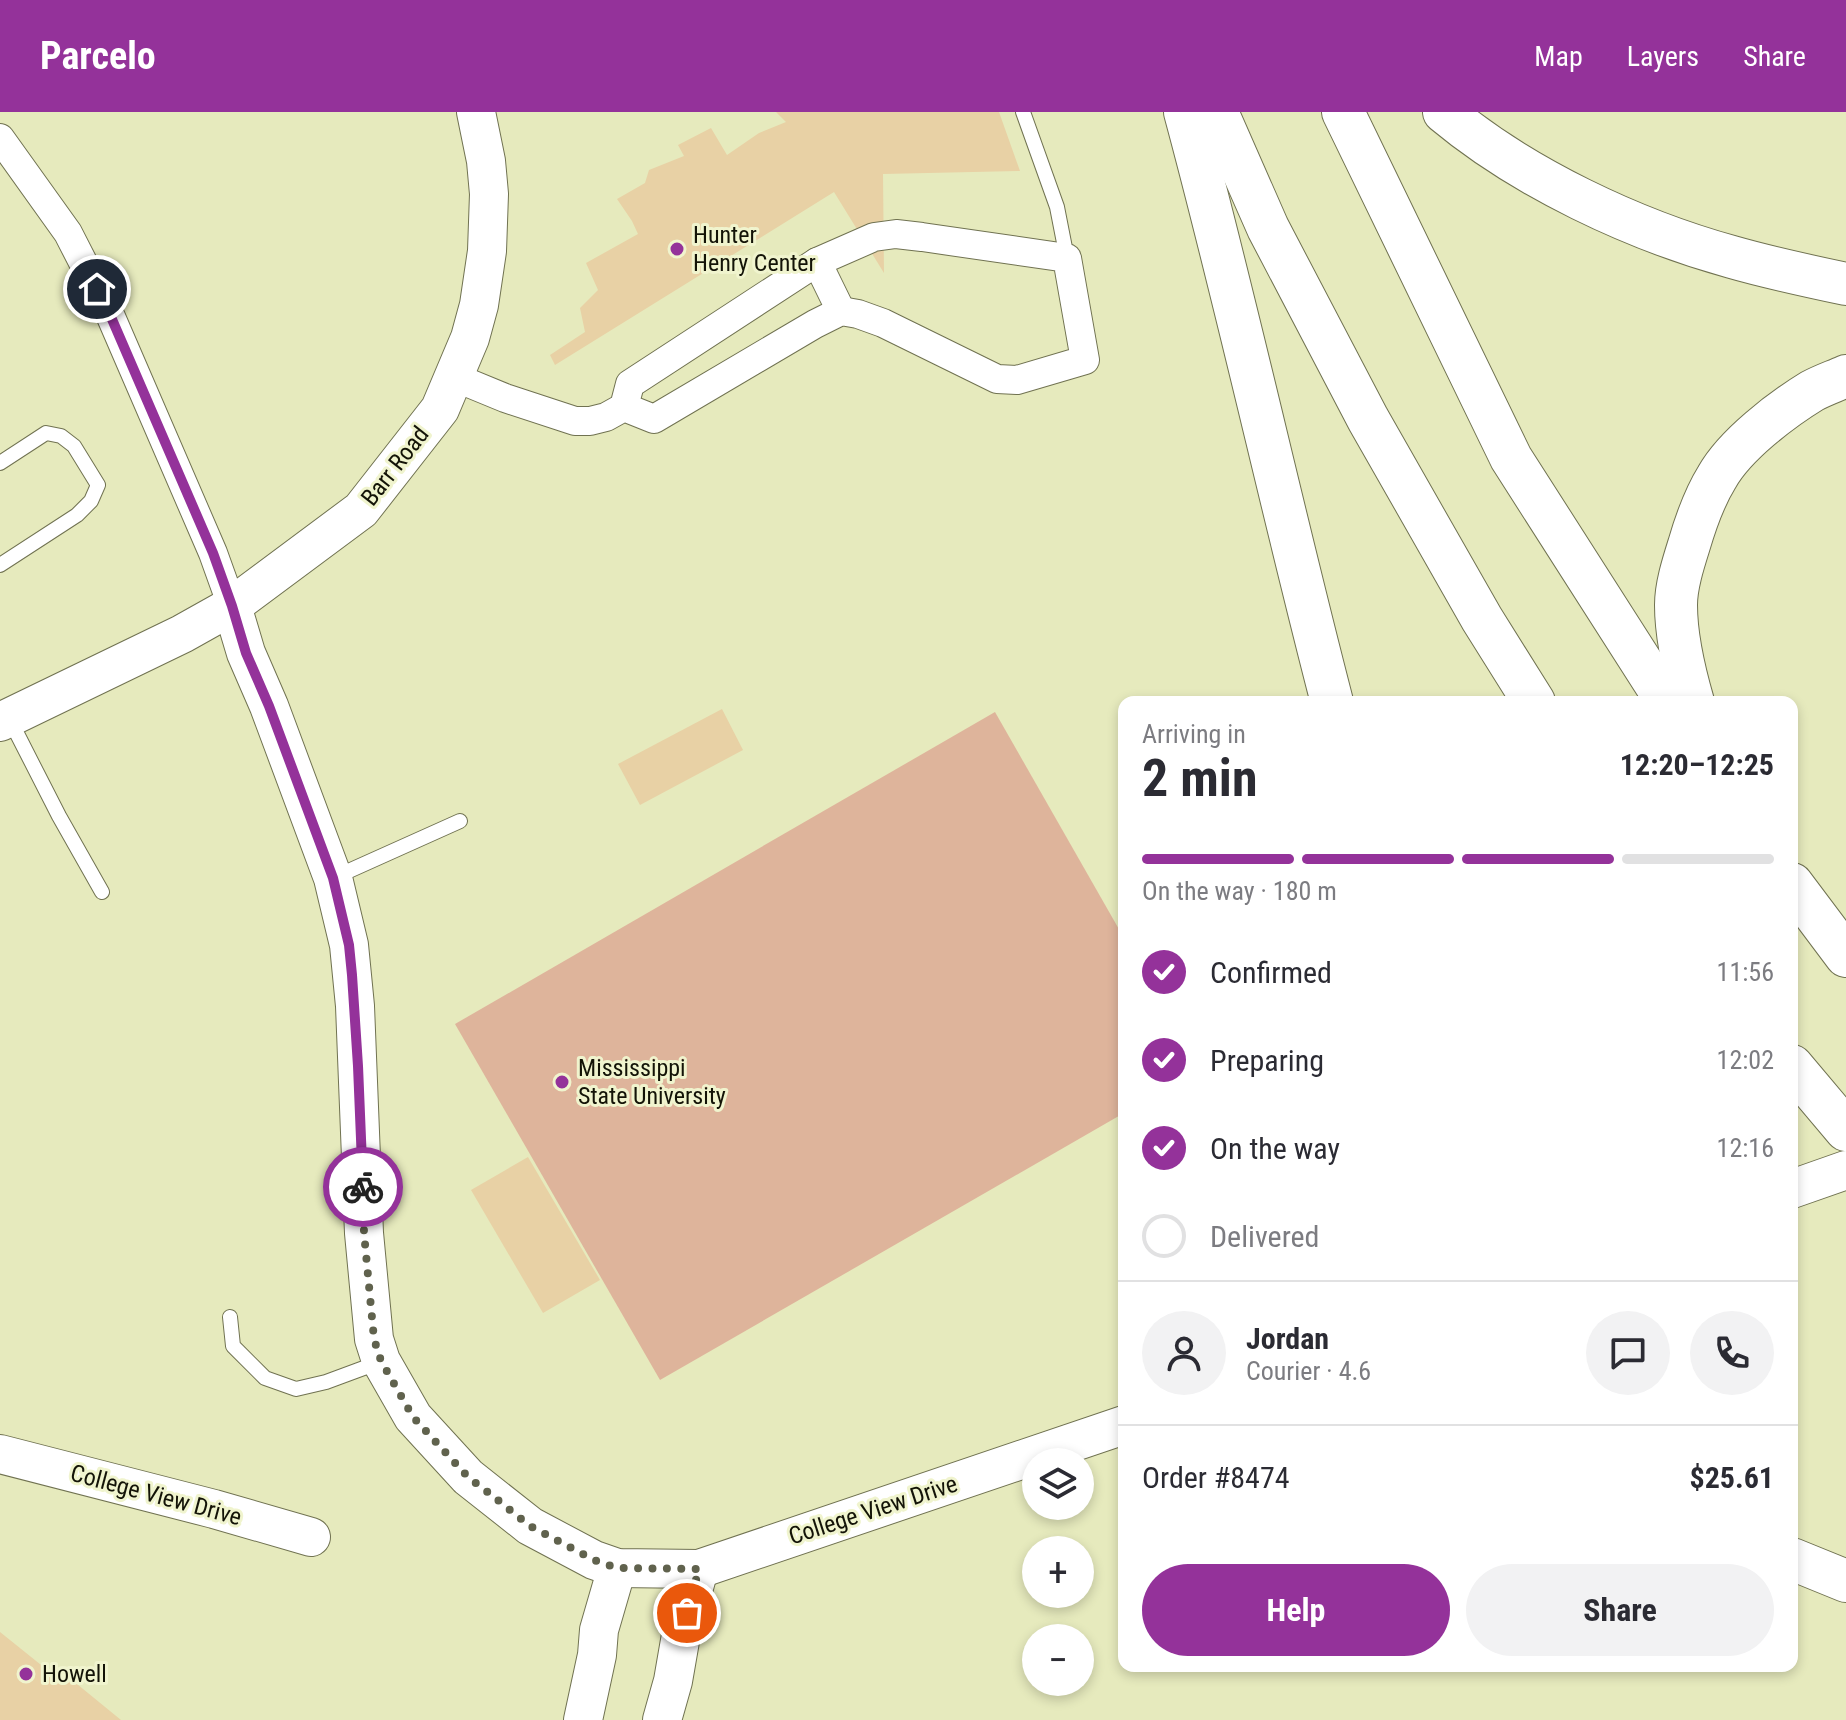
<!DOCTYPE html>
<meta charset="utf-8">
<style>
body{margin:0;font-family:"Roboto Condensed",sans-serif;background:#f2f2f3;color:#2b2b33;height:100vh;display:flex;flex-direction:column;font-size:30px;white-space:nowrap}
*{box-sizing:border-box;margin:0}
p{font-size:26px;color:#7c7c81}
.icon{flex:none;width:44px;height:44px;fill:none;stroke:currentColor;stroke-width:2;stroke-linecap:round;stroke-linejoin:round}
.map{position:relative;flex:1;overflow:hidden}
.details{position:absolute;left:1118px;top:584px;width:680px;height:976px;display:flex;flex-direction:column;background:#fff;border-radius:16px;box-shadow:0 4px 12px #0003}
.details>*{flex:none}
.buttons{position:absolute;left:1022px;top:1336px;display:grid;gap:16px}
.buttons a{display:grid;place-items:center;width:72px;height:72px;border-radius:50%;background:#fff;box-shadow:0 4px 12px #0003;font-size:40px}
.pin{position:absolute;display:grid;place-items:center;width:68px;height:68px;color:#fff;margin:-34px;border:4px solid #fff;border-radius:50%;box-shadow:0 2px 8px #0007}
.courier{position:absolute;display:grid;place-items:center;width:80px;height:80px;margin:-40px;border:6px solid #94329a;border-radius:50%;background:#fff;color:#222;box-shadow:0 2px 10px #0007}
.headline em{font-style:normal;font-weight:700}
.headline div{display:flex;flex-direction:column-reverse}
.headline{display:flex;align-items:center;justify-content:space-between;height:136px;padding:0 24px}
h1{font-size:52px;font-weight:700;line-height:60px}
.bar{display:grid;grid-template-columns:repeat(4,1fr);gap:12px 8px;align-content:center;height:96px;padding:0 24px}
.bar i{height:10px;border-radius:6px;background:#e1e1e2}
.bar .current{background:#94329a}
.bar p{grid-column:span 4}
.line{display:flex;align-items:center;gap:20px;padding:0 24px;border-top:2px solid #e1e1e2}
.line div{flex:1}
.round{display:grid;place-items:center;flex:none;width:84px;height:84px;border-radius:42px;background:#f2f2f3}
ol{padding:0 24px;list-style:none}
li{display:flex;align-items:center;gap:24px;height:88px}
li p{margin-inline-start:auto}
li .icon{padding:8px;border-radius:50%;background:#94329a;color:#fff;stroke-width:4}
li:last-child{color:#7c7c81}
li i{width:44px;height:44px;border:4px solid #e1e1e2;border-radius:50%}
.button{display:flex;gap:16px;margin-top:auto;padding:16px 24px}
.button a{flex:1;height:92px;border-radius:48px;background:#94329a;color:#fff;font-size:32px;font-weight:700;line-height:92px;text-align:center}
.button a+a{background:#f2f2f3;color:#2b2b33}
header{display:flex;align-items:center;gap:48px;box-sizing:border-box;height:112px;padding:0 40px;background:#94329a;color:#fff}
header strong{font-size:38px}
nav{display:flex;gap:44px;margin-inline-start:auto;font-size:28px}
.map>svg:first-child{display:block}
.built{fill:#e6eabd;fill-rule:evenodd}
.green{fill:#deb49b}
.building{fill:#e8d1a5}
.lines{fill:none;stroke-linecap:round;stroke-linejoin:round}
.lane-casing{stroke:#707251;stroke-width:16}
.street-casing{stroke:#707251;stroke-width:30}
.secondary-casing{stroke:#707251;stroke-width:40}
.primary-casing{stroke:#707251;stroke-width:44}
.lane{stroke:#fff;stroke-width:14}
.street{stroke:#fff;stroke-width:28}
.secondary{stroke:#fff;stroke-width:38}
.primary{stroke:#fff;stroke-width:42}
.done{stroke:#60624d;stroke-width:8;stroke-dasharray:0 14.4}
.route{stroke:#94329a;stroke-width:10}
.poi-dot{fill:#94329a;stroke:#f0f4ce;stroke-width:3}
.labels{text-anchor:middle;stroke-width:6;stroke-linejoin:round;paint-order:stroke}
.poi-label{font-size:24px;fill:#131307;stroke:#f0f4ce;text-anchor:start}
.street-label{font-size:24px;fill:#131307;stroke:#f0f4ce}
</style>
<header>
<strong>Parcelo</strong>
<nav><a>Map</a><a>Layers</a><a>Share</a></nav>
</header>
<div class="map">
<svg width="1846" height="1608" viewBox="0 0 1846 1608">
<rect width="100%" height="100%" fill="#f0f4ce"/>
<path class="built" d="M 0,0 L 1846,0 L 1846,1608 L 0,1608 ZM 1124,590 L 1792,590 L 1792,1554 L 1124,1554 ZM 1036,1350 L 1080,1350 L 1080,1394 L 1036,1394 ZM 1036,1438 L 1080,1438 L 1080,1482 L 1036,1482 ZM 1036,1526 L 1080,1526 L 1080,1570 L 1036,1570 Z"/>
<polygon class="green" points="995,600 1124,826 1124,1001 660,1268 455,912"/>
<g class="building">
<polygon points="776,0 999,0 1020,59 883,62 884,161 834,80 555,253 550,243 585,220 580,196 598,178 586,151 638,122 632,109 617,87 645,71 649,58 684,44 678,33 711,16 727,43 759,21 786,10"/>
<polygon points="722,597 743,638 640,693 618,652"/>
<polygon points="528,1045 600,1168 543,1201 471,1078"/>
<polygon points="0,1520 56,1565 61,1559 121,1608 0,1608"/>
</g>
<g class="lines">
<defs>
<g id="lane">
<polyline points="1023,0 1057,95 1067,146"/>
<polyline points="0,351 46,321 61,324 74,334 98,373 91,389 77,403 0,453"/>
<polyline points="9,606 59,704 102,780"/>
<polyline points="333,766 460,709"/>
<polyline points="230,1205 233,1234 265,1266 296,1277 326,1270 380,1250"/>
</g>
<g id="street">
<polyline points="0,26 68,121 111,205 213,441 232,494"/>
<polyline points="817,150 841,199"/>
<polyline points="454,265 505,286 575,309 590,309 606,305 624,295 630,272 817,150 874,125 896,122 922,125 1067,146 1085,248 1017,268 997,267 883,211 858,202 841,199 815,212 654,307 624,295"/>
</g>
<g id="secondary">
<polyline points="232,494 246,541 269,594 333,766 349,833 355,894 364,1121 374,1227 381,1249 413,1305 468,1365 530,1414 594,1448 617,1456 699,1457 1124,1313"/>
<polyline points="0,610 182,522 232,494 361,398 440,297 470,226 479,193 487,139 489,82 486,49 476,0"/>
<polyline points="1792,1077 1846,1058"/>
<polyline points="0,1342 214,1397 311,1425"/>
<polyline points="583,1608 597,1543 599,1518 617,1456"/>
<polyline points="662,1608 673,1569 681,1523 699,1457"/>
</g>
<g id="primary">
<path d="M 1185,0 C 1238,196 1281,394 1332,590"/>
<polyline points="1217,0 1268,116 1368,307 1482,507 1534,590"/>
<polyline points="1343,0 1511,346 1667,590"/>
<path d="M 1444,0 C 1523,66 1634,118 1732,145 C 1770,156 1808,164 1846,172"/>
<path d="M 1693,590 C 1684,559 1676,526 1676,493 C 1676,474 1683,452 1689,433 C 1696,409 1704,386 1717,365 C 1735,333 1781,298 1812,279 C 1823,273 1835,269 1846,264"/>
<polyline points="1792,772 1846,844"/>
<polyline points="1792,954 1846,1018"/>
<polyline points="1792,1447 1846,1469"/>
</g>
</defs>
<use href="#lane" class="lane-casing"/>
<use href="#street" class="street-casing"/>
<use href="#secondary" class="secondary-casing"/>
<use href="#primary" class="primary-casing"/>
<use href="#lane" class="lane"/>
<use href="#street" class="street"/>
<use href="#secondary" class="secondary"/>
<use href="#primary" class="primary"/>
</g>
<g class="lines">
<polyline class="done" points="363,1075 364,1121 374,1227 381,1249 413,1305 468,1365 489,1381 530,1414 594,1448 617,1456 699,1457 687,1501"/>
<polyline class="route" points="97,177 111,205 213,441 232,494 246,541 269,594 333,766 349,833 352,863 358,954 363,1075"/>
</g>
<g class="poi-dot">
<circle cx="677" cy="137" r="8"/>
<circle cx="562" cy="970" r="8"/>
<circle cx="26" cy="1562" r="8"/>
</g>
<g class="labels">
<g class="poi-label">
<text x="693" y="131">Hunter<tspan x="693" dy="28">Henry Center</tspan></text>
<text x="578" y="964">Mississippi<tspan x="578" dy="28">State University</tspan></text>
<text x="42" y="1570">Howell</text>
</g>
<g class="street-label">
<text transform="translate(395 354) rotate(-52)" y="8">Barr Road</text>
<text transform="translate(156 1383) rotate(15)" y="8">College View Drive</text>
<text transform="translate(873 1398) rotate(-18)" y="8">College View Drive</text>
</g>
</g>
</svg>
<div class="buttons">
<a><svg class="icon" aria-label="layers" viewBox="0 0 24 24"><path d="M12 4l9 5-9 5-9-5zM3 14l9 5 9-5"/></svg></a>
<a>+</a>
<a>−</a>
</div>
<div class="pin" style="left:687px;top:1501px;background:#ea580c"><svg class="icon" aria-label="bag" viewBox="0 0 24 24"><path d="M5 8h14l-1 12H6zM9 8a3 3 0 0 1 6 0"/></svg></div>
<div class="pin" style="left:97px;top:177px;background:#1f2937"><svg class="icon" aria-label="home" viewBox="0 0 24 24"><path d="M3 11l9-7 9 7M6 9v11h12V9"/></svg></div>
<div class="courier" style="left:363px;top:1075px"><svg class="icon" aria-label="bike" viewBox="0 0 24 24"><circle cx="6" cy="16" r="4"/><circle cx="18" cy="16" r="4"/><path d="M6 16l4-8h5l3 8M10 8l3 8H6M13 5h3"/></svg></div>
<section class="details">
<div class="headline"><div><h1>2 min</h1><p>Arriving in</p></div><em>12:20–12:25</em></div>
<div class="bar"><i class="current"></i><i class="current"></i><i class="current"></i><i></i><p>On the way · 180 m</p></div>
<ol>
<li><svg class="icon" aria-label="check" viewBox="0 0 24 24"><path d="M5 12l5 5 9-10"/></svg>Confirmed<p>11:56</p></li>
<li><svg class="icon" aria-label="check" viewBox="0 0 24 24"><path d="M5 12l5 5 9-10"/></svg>Preparing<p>12:02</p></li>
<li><svg class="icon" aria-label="check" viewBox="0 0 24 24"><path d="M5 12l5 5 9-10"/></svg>On the way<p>12:16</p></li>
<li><i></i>Delivered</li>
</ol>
<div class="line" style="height:144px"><a class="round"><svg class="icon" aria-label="person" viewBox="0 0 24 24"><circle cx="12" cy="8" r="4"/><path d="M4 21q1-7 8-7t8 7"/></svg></a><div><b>Jordan</b><p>Courier · 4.6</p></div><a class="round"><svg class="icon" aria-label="chat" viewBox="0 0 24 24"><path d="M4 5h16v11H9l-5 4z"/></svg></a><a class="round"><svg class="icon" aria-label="phone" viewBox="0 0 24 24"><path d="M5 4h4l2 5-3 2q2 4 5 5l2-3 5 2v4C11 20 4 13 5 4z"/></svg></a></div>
<div class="line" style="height:104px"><div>Order #8474</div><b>$25.61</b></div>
<div class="button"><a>Help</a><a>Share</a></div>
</section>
</div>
